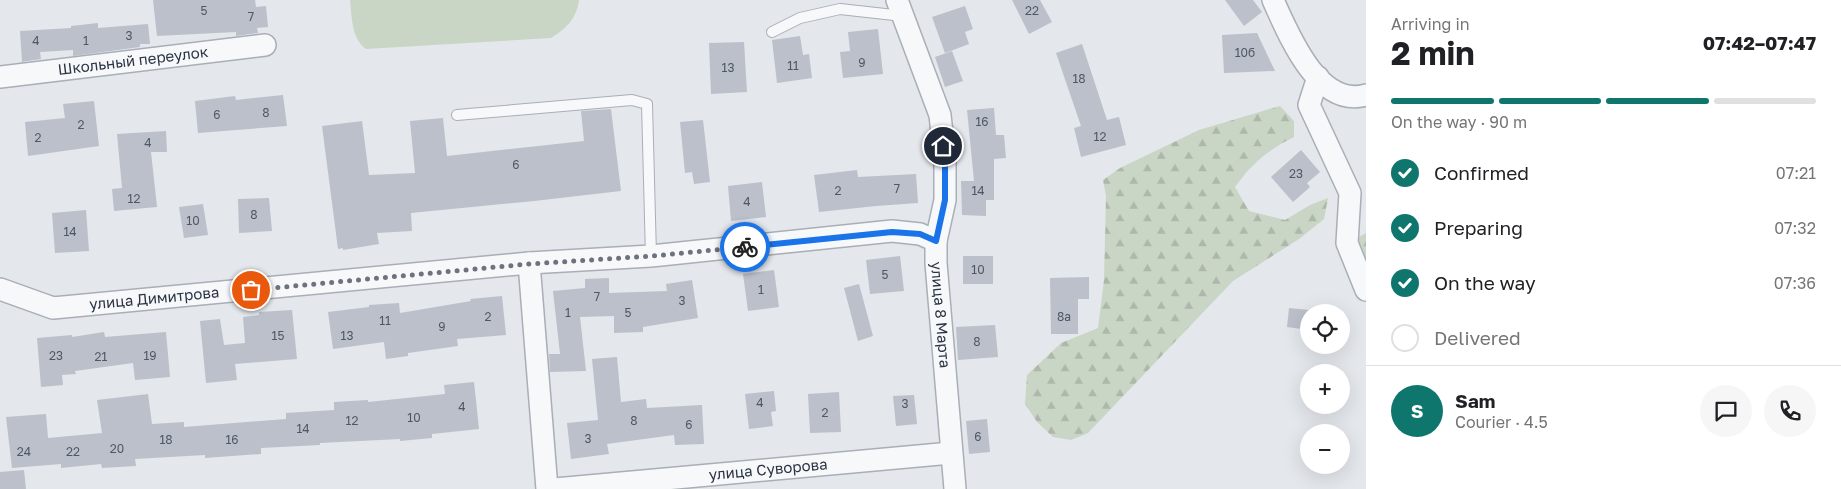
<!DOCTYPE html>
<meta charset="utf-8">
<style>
body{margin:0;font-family:"Golos Text",sans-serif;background:#f6f6f6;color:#202124;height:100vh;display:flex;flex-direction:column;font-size:19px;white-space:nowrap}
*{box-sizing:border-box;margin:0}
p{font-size:16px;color:#757577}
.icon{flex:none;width:28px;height:28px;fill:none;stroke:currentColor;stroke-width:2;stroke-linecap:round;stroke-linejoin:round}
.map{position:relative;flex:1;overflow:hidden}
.drawer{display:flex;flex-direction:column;background:#fff;width:475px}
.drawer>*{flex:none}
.fabs{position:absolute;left:1300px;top:304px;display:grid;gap:10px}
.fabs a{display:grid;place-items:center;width:50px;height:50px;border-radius:50%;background:#fff;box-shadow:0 5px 20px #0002;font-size:25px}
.pin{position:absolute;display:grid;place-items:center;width:42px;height:42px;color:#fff;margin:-21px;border:2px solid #fff;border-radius:50%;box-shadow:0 1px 5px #0007}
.courier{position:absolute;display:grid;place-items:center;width:50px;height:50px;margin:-25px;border:4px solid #1a73e8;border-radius:50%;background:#fff;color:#222;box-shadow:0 1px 6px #0007}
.headline em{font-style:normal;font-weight:700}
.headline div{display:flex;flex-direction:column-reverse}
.headline{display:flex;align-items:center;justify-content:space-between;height:85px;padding:0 25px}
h1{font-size:32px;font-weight:700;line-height:38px}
.bar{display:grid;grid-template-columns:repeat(4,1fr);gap:8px 5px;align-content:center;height:60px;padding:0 25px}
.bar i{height:6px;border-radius:4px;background:#e0e0e0}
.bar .current{background:#0f766e}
.bar p{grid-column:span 4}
.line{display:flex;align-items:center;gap:12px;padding:0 25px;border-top:1px solid #e0e0e0}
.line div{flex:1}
.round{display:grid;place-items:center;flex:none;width:52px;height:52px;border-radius:26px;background:#f6f6f6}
ol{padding:0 25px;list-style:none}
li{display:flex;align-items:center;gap:15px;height:55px}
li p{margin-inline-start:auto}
li .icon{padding:5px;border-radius:50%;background:#0f766e;color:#fff;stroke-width:4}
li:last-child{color:#757577}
li i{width:28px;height:28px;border:2px solid #e0e0e0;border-radius:50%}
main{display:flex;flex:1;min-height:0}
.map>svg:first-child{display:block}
.forest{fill:url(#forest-firs)}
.green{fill:#c9d6c5}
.building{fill:#bbc0ca}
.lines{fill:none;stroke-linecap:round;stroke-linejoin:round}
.service-casing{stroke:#a9aeb7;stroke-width:12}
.minor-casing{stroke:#a9aeb7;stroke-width:24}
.service{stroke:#f7f8fa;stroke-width:10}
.minor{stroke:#f7f8fa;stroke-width:21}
.done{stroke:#6c737f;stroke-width:5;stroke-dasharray:0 9}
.route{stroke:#1a73e8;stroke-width:6}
.labels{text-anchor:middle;stroke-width:4;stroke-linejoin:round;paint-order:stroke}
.number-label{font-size:12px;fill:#4f5766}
.street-label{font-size:15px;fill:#2b3445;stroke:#f4f6f9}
</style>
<main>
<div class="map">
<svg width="1366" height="489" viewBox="0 0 1366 489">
<defs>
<pattern id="forest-firs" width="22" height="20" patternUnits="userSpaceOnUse" patternTransform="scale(1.25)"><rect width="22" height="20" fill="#c9d6c5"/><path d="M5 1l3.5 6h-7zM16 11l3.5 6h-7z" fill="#adb8ab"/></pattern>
</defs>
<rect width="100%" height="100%" fill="#e4e7ec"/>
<g class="forest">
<path d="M 1280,106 L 1294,121 L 1294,137 C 1268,150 1252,163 1235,187 L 1249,211 L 1285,220 L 1310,205 L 1328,198 L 1324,219 L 1299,239 L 1233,281 L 1088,433 L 1071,440 L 1053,437 L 1037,422 L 1025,404 L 1027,375 L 1061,343 L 1098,328 L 1104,280 L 1106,196 L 1103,180 L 1120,168 L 1199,130 Z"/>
<polygon points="1366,233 1366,268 1354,240"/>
</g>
<path class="green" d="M 350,0 L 579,0 C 577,18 566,29 551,38 L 366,49 C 351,38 352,17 350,0 Z"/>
<g class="building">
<polygon points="153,0 255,0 256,7 266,6 268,27 257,28 258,33 236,36 236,32 157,36"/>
<polygon points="1012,0 1040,0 1052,22 1029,34"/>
<polygon points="1225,0 1253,0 1262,12 1244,26"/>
<polygon points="965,6 973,29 965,32 969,44 945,53 932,17"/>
<polygon points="98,23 98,28 148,24 150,44 140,44 140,47 73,56 73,50 40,52 41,59 22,62 20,31 71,28 71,26"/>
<polygon points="878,29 883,74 843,78 840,52 850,51 848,32"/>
<polygon points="1257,33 1275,71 1224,73 1222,35"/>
<polygon points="800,36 803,55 809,54 812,78 777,83 772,40"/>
<polygon points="744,42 747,92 711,94 709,43"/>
<polygon points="1082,44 1107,120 1119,117 1126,145 1081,157 1074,128 1081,126 1056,53"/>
<polygon points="952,51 963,81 945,87 935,57"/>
<polygon points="283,95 287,126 198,133 195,101 235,96 236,100"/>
<polygon points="94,101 99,146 28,156 25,122 65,118 63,104"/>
<polygon points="994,108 996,135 1004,135 1006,158 994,159 994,200 986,200 986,216 962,215 961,181 974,181 967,110"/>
<polygon points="611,109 621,191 534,201 411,213 412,231 377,233 379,244 343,250 343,248 338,249 322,126 362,121 369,175 415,173 410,121 443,118 447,156 584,141 581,111"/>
<polygon points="703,120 710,182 694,184 692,172 685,173 680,122"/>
<polygon points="166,131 167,152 151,152 157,207 114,211 112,189 122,188 117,134"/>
<polygon points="1301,150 1320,172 1307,183 1310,187 1293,202 1271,177"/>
<polygon points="857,170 858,177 916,174 918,203 876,206 819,212 814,175"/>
<polygon points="762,182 766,217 731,221 728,186"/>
<polygon points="269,198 272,231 239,233 238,199"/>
<polygon points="203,204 208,235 184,238 179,207"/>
<polygon points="86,210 89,251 55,253 52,213"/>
<polygon points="900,256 904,291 870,294 866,260"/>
<rect x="963" y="256" width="30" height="28"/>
<polygon points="774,270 779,307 748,311 743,274"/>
<polygon points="1089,277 1089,299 1078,299 1078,334 1051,334 1050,278"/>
<polygon points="609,278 609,293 667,291 666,284 692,280 698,318 643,327 643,332 614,333 614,316 580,317 586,371 550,372 549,354 560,354 553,291 585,288 585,279"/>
<polygon points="859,284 873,336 858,341 844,288"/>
<polygon points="502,296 506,335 457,339 458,346 408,353 408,356 386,359 384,342 333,349 328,312 369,307 369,305 399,303 400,313 471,301 470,299"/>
<polygon points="1289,308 1309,310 1309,330 1287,327"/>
<polygon points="292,310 297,359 235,364 237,380 206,383 200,321 220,319 224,345 245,343 243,317 259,315 259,312"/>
<polygon points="995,325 998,357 958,360 956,327"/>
<polygon points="104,332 105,337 166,332 170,377 135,380 133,363 75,371 76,374 62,375 63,385 41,387 37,338 72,335 72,337"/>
<polygon points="617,357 621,402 646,399 647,408 702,405 704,444 675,445 674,435 607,444 609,454 571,459 567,423 598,420 592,359"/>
<polygon points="474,382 479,429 432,434 432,438 400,441 400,439 320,443 320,445 261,448 261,454 205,458 205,455 135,459 136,466 102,468 101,464 61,468 61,464 12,468 6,417 46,414 48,438 102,433 97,400 148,394 152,424 184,422 184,427 286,419 286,413 334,410 334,402 368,400 368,402 445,394 444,385"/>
<polygon points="774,391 776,411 771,412 773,426 749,429 745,394"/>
<polygon points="839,392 841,432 810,433 808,394"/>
<polygon points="914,395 917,424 896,426 893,396"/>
<polygon points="987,419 990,452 969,454 966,421"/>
<polygon points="24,470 26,489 0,489 0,472"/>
</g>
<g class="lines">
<defs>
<g id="service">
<polyline points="772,32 800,18 840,9 903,16"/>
<polyline points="457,115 632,100 647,104 651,256"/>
</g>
<g id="minor">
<path id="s1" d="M 897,0 L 940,115 L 945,161 L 945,200 L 936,241 L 936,263 L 955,489"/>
<path d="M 1273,0 C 1288,33 1318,109 1366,95"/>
<path id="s2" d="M 0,77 L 265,45"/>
<polyline points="1318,77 1309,105 1350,193 1347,243 1366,290"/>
<polyline points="529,263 547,489"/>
<path id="s3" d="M 0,289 L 53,308 L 529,263 L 651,256 L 892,231 L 920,234 L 936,241"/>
<path id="s4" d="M 555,489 L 951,453"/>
</g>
</defs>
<use href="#service" class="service-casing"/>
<use href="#minor" class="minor-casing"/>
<use href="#service" class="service"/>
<use href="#minor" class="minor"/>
</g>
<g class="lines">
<polyline class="done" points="251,290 529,264 652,256 745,247"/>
<polyline class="route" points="745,247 892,232 920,234 936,241 945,200 945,161 943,146"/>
</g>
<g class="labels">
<g class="number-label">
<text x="204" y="15">5</text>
<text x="1032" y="15">22</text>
<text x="251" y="21">7</text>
<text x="129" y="40">3</text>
<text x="36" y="45">4</text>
<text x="86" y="45">1</text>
<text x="1245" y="57">10б</text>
<text x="862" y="67">9</text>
<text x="793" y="70">11</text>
<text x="728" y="72">13</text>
<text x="1079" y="83">18</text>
<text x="266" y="117">8</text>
<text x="217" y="119">6</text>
<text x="982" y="126">16</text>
<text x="81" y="129">2</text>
<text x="1100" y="141">12</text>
<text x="38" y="142">2</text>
<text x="148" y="147">4</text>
<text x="516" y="169">6</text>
<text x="1296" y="178">23</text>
<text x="897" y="193">7</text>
<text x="838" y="195">2</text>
<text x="978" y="195">14</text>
<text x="134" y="203">12</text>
<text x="747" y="206">4</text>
<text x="254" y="219">8</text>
<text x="193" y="225">10</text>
<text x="70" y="236">14</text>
<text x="978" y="274">10</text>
<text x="885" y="279">5</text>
<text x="761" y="294">1</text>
<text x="597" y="301">7</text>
<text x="682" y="305">3</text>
<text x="568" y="317">1</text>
<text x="628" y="317">5</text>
<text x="488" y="321">2</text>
<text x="1064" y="321">8а</text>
<text x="385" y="325">11</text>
<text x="442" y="331">9</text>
<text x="278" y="340">15</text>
<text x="347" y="340">13</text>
<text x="977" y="346">8</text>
<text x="56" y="360">23</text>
<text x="150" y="360">19</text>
<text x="101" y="361">21</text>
<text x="760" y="407">4</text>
<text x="905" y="408">3</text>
<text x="462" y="411">4</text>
<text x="825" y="417">2</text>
<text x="414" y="422">10</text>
<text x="352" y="425">12</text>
<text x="634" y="425">8</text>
<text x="689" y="429">6</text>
<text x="303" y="433">14</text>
<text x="978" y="441">6</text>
<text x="588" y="443">3</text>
<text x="166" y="444">18</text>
<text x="232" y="444">16</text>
<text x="117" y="453">20</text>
<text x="24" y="456">24</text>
<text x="73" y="456">22</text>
</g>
<g class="street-label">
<text dy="5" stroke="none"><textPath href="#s2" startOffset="134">Школьный переулок</textPath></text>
<text dy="5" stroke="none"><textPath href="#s3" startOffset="158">улица Димитрова</textPath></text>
<text dy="5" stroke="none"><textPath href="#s1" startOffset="324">улица 8 Марта</textPath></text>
<text dy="5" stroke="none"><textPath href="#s4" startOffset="214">улица Суворова</textPath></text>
</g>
</g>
</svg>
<div class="fabs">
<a><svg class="icon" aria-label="locate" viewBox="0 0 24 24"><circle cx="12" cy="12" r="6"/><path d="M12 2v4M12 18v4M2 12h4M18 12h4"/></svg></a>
<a>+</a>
<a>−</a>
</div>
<div class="pin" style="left:251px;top:290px;background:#ea580c"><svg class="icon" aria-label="bag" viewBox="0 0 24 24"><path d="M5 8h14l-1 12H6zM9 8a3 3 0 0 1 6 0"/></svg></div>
<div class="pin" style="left:943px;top:146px;background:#1f2937"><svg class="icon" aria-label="home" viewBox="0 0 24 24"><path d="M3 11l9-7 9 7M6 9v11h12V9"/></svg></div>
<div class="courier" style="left:745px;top:247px"><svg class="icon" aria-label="bike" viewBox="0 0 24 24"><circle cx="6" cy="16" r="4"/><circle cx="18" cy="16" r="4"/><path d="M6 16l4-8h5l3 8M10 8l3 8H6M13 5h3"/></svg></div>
</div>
<section class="drawer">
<div class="headline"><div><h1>2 min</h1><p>Arriving in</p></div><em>07:42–07:47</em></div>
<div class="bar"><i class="current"></i><i class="current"></i><i class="current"></i><i></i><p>On the way · 90 m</p></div>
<ol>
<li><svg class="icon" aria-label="check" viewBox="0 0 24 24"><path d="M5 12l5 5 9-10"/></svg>Confirmed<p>07:21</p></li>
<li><svg class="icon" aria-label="check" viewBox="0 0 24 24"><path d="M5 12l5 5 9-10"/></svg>Preparing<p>07:32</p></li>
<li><svg class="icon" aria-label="check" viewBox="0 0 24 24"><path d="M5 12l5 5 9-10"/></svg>On the way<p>07:36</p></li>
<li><i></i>Delivered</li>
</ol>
<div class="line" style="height:90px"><b class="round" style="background:#0f766e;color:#fff">S</b><div><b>Sam</b><p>Courier · 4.5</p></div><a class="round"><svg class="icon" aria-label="chat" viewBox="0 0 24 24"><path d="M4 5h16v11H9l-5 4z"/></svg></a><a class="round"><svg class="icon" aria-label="phone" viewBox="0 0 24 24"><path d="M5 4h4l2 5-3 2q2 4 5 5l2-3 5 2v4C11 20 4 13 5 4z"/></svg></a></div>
</section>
</main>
